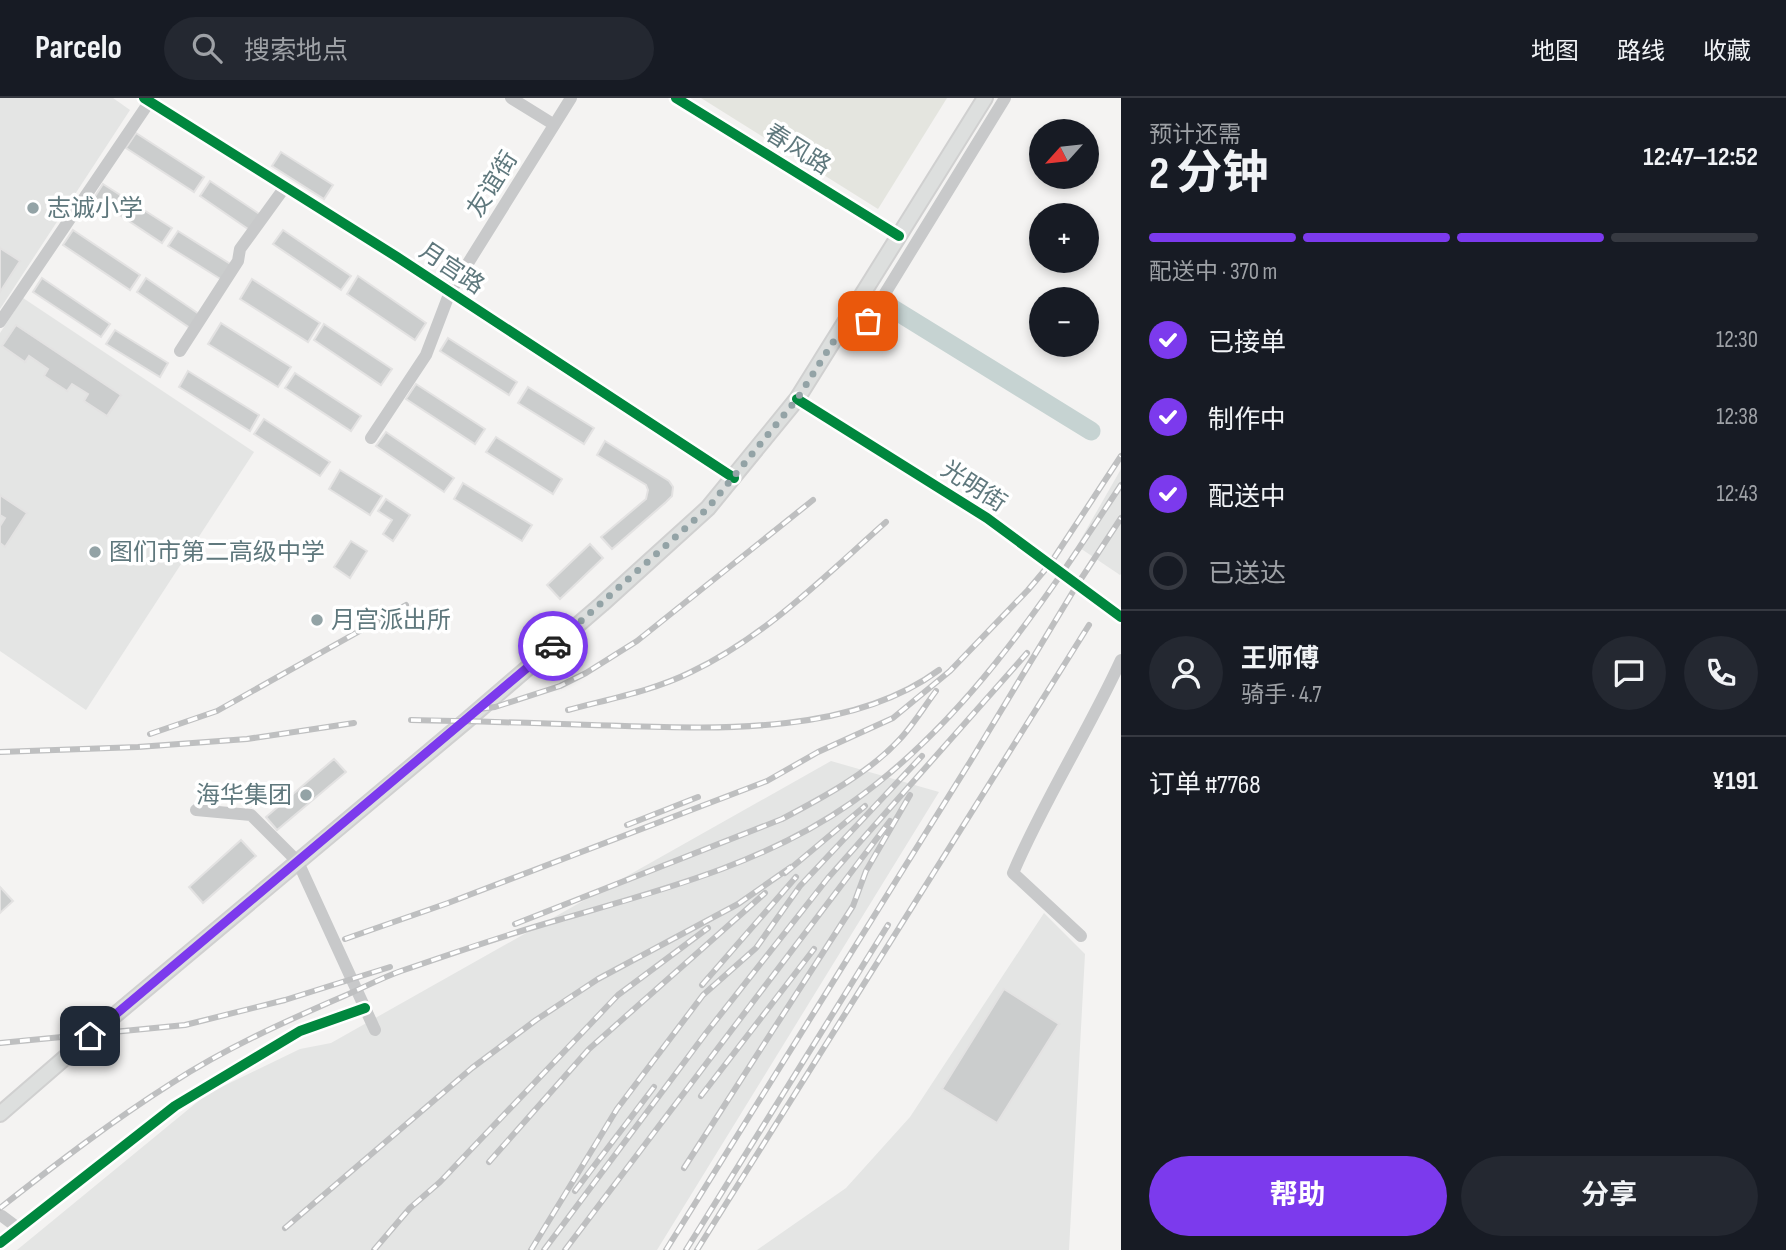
<!DOCTYPE html>
<html lang="zh">
<meta charset="utf-8">
<style>
body{margin:0;font-family:"Sofia Sans Condensed","Noto Sans SC",sans-serif;background:#242831;color:#f1f3f6;height:100vh;display:flex;flex-direction:column;font-size:26px;white-space:nowrap}
*{box-sizing:border-box;margin:0}
p{font-size:23px;color:#9ea1a6}
.icon{flex:none;width:38px;height:38px;fill:none;stroke:currentColor;stroke-width:2;stroke-linecap:round;stroke-linejoin:round}
.map{position:relative;flex:1;overflow:hidden}
.sheet{display:flex;flex-direction:column;background:#171b24;width:665px}
.sheet>*{flex:none}
.needle{width:46px;rotate:243deg}
.tools{position:absolute;left:1029px;top:21px;display:grid;gap:14px}
.tools a{display:grid;place-items:center;width:70px;height:70px;border-radius:50%;background:#171b24;box-shadow:0 4px 10px #0003;font-size:35px}
.pin{position:absolute;display:grid;place-items:center;width:60px;height:60px;color:#fff;margin:-30px;border-radius:14px;box-shadow:0 4px 10px #0006}
.courier{position:absolute;display:grid;place-items:center;width:70px;height:70px;margin:-35px;border:5px solid #7c3aed;border-radius:50%;background:#fff;color:#222;box-shadow:0 2px 9px #0007}
.overview em{font-style:normal;font-weight:700}
.overview div{display:flex;flex-direction:column-reverse}
.overview{display:flex;align-items:center;justify-content:space-between;height:119px;padding:0 28px}
h1{font-size:46px;font-weight:700;line-height:52px}
.bar{display:grid;grid-template-columns:repeat(4,1fr);gap:10px 7px;align-content:center;height:84px;padding:0 28px}
.bar i{height:9px;border-radius:5px;background:#363941}
.bar .selected{background:#7c3aed}
.bar p{grid-column:span 4}
.line{display:flex;align-items:center;gap:18px;padding:0 28px;border-top:2px solid #363941}
.line div{flex:1}
.round{display:grid;place-items:center;flex:none;width:74px;height:74px;border-radius:37px;background:#242831}
ol{padding:0 28px;list-style:none}
li{display:flex;align-items:center;gap:21px;height:77px}
li p{margin-inline-start:auto}
li .icon{padding:7px;border-radius:50%;background:#7c3aed;color:#fff;stroke-width:4}
li:last-child{color:#9ea1a6}
li i{width:38px;height:38px;border:4px solid #363941;border-radius:50%}
.button{display:flex;gap:14px;margin-top:auto;padding:14px 28px}
.button a{flex:1;height:80px;border-radius:42px;background:#7c3aed;color:#fff;font-size:28px;font-weight:700;line-height:80px;text-align:center}
.button a+a{background:#242831;color:#f1f3f6}
header{display:flex;align-items:center;gap:42px;box-sizing:border-box;height:98px;padding:0 35px;background:#171b24;border-bottom:2px solid #363941}
header strong{font-size:33px}
nav{display:flex;gap:38px;margin-inline-start:auto;font-size:24px}
.search{width:490px;height:63px;background:#242831;display:flex;align-items:center;gap:18px;box-sizing:border-box;padding:0 24px;border-radius:38px;color:#9ea1a6;font-size:26px}
main{display:flex;flex:1;min-height:0}
.map>svg:first-child{display:block}
.built{fill:#e4e5e4}
.green{fill:#e4e5df}
.lines{fill:none;stroke-linecap:round;stroke-linejoin:round}
.river{stroke:#c6d3d2;stroke-width:19}
.building{fill:#cbcdcd;stroke:#e3e2e2;stroke-width:2}
.major-casing{stroke:#d0d0d0;stroke-width:18}
.minor{stroke:#c8c9ca;stroke-width:12}
.major{stroke:#dddfde;stroke-width:14}
.rail-casing{stroke:#bebfc0;stroke-width:6}
.rail{stroke:#fff;stroke-width:3.5;stroke-dasharray:10;stroke-linecap:butt}
.cycleway-casing{stroke:#fff;stroke-width:15}
.cycleway{stroke:#00873e;stroke-width:10}
.done{stroke:#93a3a6;stroke-width:7;stroke-dasharray:0 12.6}
.route{stroke:#7c3aed;stroke-width:9}
.poi-dot{fill:#93a3a6;stroke:#fff;stroke-width:2.5}
.labels{text-anchor:middle;stroke-width:7;stroke-linejoin:round;paint-order:stroke}
.street-label{font-size:24px;fill:#5f787d;stroke:#fff}
.poi-label{font-size:24px;fill:#5f787d;stroke:#fff;text-anchor:start}
</style>
<header>
<strong>Parcelo</strong>
<div class="search"><svg class="icon" aria-label="search" viewBox="0 0 24 24"><circle cx="10" cy="10" r="6"/><path d="M15 15l6 6"/></svg>搜索地点</div>
<nav><a>地图</a><a>路线</a><a>收藏</a></nav>
</header>
<main>
<div class="map">
<svg width="1121" height="1152" viewBox="0 0 1121 1152">
<rect width="100%" height="100%" fill="#f4f3f2"/>
<g class="built">
<polygon points="0,0 113,0 130,12 0,211"/>
<polygon points="23,200 254,354 86,612 0,553 0,235"/>
<polygon points="1121,371 1121,476 1120,477 1077,448"/>
<polygon points="831,663 939,694 657,1152 17,1152 207,996 300,951 331,945"/>
<polygon points="1044,815 1085,856 1069,1152 757,1152 846,1090 910,1019"/>
</g>
<polygon class="green" points="701,0 947,0 878,111"/>
<g class="lines">
<polyline class="river" points="890,209 1091,333"/>
</g>
<g class="building">
<polygon points="136,35 204,79 194,94 126,50"/>
<polygon points="281,54 333,87 324,101 272,68"/>
<polygon points="210,83 261,117 251,133 200,98"/>
<polygon points="103,86 172,130 162,145 94,100"/>
<polygon points="73,132 140,177 130,192 63,147"/>
<polygon points="283,132 351,178 341,192 273,146"/>
<polygon points="178,133 232,167 222,182 168,148"/>
<polygon points="0,150 20,163 0,194"/>
<polygon points="358,178 426,225 415,242 347,196"/>
<polygon points="42,180 110,226 101,239 33,194"/>
<polygon points="146,180 199,216 190,230 137,194"/>
<polygon points="252,181 320,225 308,244 240,201"/>
<polygon points="221,225 291,269 278,289 208,246"/>
<polygon points="324,226 392,271 381,287 314,242"/>
<polygon points="16,227 121,297 107,318 84,303 88,296 72,286 67,293 44,278 48,271 29,258 25,264 2,248"/>
<polygon points="115,232 168,265 160,279 106,246"/>
<polygon points="448,240 517,284 509,297 440,253"/>
<polygon points="188,273 259,317 250,333 179,289"/>
<polygon points="295,275 361,318 351,333 285,290"/>
<polygon points="416,286 485,331 475,346 406,301"/>
<polygon points="528,289 594,330 584,346 518,305"/>
<polygon points="264,321 330,364 320,378 254,336"/>
<polygon points="386,334 454,380 444,394 376,348"/>
<polygon points="496,339 562,381 553,396 486,354"/>
<polygon points="605,343 669,383 673,389 672,398 666,404 612,451 601,439 646,401 648,392 646,387 597,357"/>
<polygon points="340,372 382,398 370,417 329,391"/>
<polygon points="463,385 532,427 522,443 454,401"/>
<polygon points="0,397 27,415 5,449 0,445 0,428 5,420 0,417"/>
<polygon points="386,401 410,417 393,443 383,436 392,422 378,413"/>
<polygon points="351,443 367,453 350,480 334,469"/>
<polygon points="590,446 603,460 560,501 547,487"/>
<polygon points="334,661 346,674 277,732 266,719"/>
<polygon points="241,742 256,758 203,805 189,789"/>
<polygon points="0,789 13,803 0,815"/>
<polygon points="1004,891 1059,926 997,1025 942,991"/>
</g>
<g class="lines">
<defs>
<polyline id="major" points="0,1016 90,938 466,623 602,506 708,410 797,301 985,0"/>
</defs>
<use href="#major" class="major-casing"/>
<g class="minor">
<polyline points="144,0 397,159 734,380"/>
<polyline points="511,0 553,26"/>
<polyline points="676,0 899,138"/>
<polyline points="0,224 152,0"/>
<polyline points="837,238 868,223 1005,0"/>
<polyline points="180,253 238,163 240,151 285,89"/>
<polyline points="797,301 987,420 1121,519"/>
<polyline points="371,340 426,257 450,194 571,0"/>
<polyline points="196,712 251,717 298,764 375,932"/>
<path d="M 1081,838 L 1013,775 C 1044,702 1088,634 1121,562"/>
<polyline points="2,1118 18,1130"/>
<polyline points="0,1145 175,1008 300,933 365,910"/>
</g>
<use href="#major" class="major"/>
<defs>
<g id="rail">
<polyline points="479,611 495,609 560,588 586,575 637,543 813,402"/>
<path d="M 568,612 C 609,601 653,593 691,574 C 765,539 825,478 886,424"/>
<path d="M 411,622 C 471,623 532,625 592,627 C 701,630 846,641 939,572"/>
<polyline points="150,636 217,613 406,507"/>
<polyline points="0,654 138,649 247,641 354,625"/>
<polyline points="627,727 698,699"/>
<polyline points="785,775 865,708"/>
<path d="M 515,826 L 782,721 C 822,700 869,675 900,641 C 913,627 924,609 936,593"/>
<polyline points="345,841 448,805 767,683 818,654 893,620 950,573 1028,492 1050,466 1121,358"/>
<polyline points="702,887 796,779"/>
<polyline points="0,945 185,927 285,902 390,869"/>
<polyline points="701,998 814,851"/>
<polyline points="489,1064 589,951 765,795"/>
<polyline points="684,1070 853,808 866,773 910,697"/>
<polyline points="575,1093 654,989"/>
<path d="M 0,1110 C 56,1066 112,1023 172,985 C 226,950 286,923 344,898 C 363,890 381,880 401,873 C 453,855 505,837 558,822 C 658,793 764,766 851,705 C 966,624 1044,503 1121,387"/>
<polyline points="285,1130 472,970 536,922 598,881 738,806 791,769"/>
<polyline points="374,1152 410,1110 440,1084 618,897 708,830"/>
<polyline points="531,1152 617,1011 703,897 756,850 800,788 922,658"/>
<polyline points="544,1152 706,935 828,780 1027,555"/>
<polyline points="565,1152 890,723"/>
<polyline points="666,1152 970,664 1077,487 1121,420"/>
<polyline points="686,1152 888,827"/>
<polyline points="697,1152 1089,527"/>
</g>
</defs>
<use href="#rail" class="rail-casing"/>
<use href="#rail" class="rail"/>
<defs>
<g id="cycleway">
<polyline points="144,0 397,159 734,380"/>
<polyline points="676,0 899,138"/>
<polyline points="797,301 987,420 1121,519"/>
<polyline points="0,1145 175,1008 300,933 365,910"/>
</g>
</defs>
<use href="#cycleway" class="cycleway-casing"/>
<use href="#cycleway" class="cycleway"/>
</g>
<g class="lines">
<polyline class="done" points="553,548 708,410 797,301 837,238 868,223"/>
<polyline class="route" points="90,938 553,548"/>
</g>
<g class="poi-dot">
<circle cx="33" cy="110" r="7"/>
<circle cx="95" cy="454" r="7"/>
<circle cx="317" cy="522" r="7"/>
<circle cx="306" cy="697" r="7"/>
</g>
<g class="labels">
<g class="street-label">
<text transform="translate(798 51) rotate(32)" y="8">春风路</text>
<text transform="translate(492 86) rotate(-58)" y="8">友谊街</text>
<text transform="translate(452 170) rotate(34)" y="8">月宫路</text>
<text transform="translate(974 388) rotate(33)" y="8">光明街</text>
</g>
<g class="poi-label">
<text x="47" y="118">志诚小学</text>
<text x="109" y="462">图们市第二高级中学</text>
<text x="331" y="530">月宫派出所</text>
<text x="292" y="705" text-anchor="end">海华集团</text>
</g>
</g>
</svg>
<div class="tools">
<a><svg class="needle" viewBox="-14 -14 28 28"><path d="M0-13l5 13h-10z" fill="#e53935"/><path d="M0 13l5-13h-10z" fill="#9ea1a6"/></svg></a>
<a>+</a>
<a>−</a>
</div>
<div class="pin" style="left:868px;top:223px;background:#ea580c"><svg class="icon" aria-label="bag" viewBox="0 0 24 24"><path d="M5 8h14l-1 12H6zM9 8a3 3 0 0 1 6 0"/></svg></div>
<div class="pin" style="left:90px;top:938px;background:#1f2937"><svg class="icon" aria-label="home" viewBox="0 0 24 24"><path d="M3 11l9-7 9 7M6 9v11h12V9"/></svg></div>
<div class="courier" style="left:553px;top:548px"><svg class="icon" aria-label="car" viewBox="0 0 24 24"><path d="M5 17H2v-5l4-1 3-4h7l3 4 3 1v5h-3M9 17h6M6 11h13"/><circle cx="7" cy="17" r="2"/><circle cx="17" cy="17" r="2"/></svg></div>
</div>
<section class="sheet">
<div class="overview"><div><h1>2 分钟</h1><p>预计还需</p></div><em>12:47–12:52</em></div>
<div class="bar"><i class="selected"></i><i class="selected"></i><i class="selected"></i><i></i><p>配送中 · 370 m</p></div>
<ol>
<li><svg class="icon" aria-label="check" viewBox="0 0 24 24"><path d="M5 12l5 5 9-10"/></svg>已接单<p>12:30</p></li>
<li><svg class="icon" aria-label="check" viewBox="0 0 24 24"><path d="M5 12l5 5 9-10"/></svg>制作中<p>12:38</p></li>
<li><svg class="icon" aria-label="check" viewBox="0 0 24 24"><path d="M5 12l5 5 9-10"/></svg>配送中<p>12:43</p></li>
<li><i></i>已送达</li>
</ol>
<div class="line" style="height:126px"><a class="round"><svg class="icon" aria-label="person" viewBox="0 0 24 24"><circle cx="12" cy="8" r="4"/><path d="M4 21q1-7 8-7t8 7"/></svg></a><div><b>王师傅</b><p>骑手 · 4.7</p></div><a class="round"><svg class="icon" aria-label="chat" viewBox="0 0 24 24"><path d="M4 5h16v11H9l-5 4z"/></svg></a><a class="round"><svg class="icon" aria-label="phone" viewBox="0 0 24 24"><path d="M5 4h4l2 5-3 2q2 4 5 5l2-3 5 2v4C11 20 4 13 5 4z"/></svg></a></div>
<div class="line" style="height:91px"><div>订单 #7768</div><b>¥191</b></div>
<div class="button"><a>帮助</a><a>分享</a></div>
</section>
</main>
